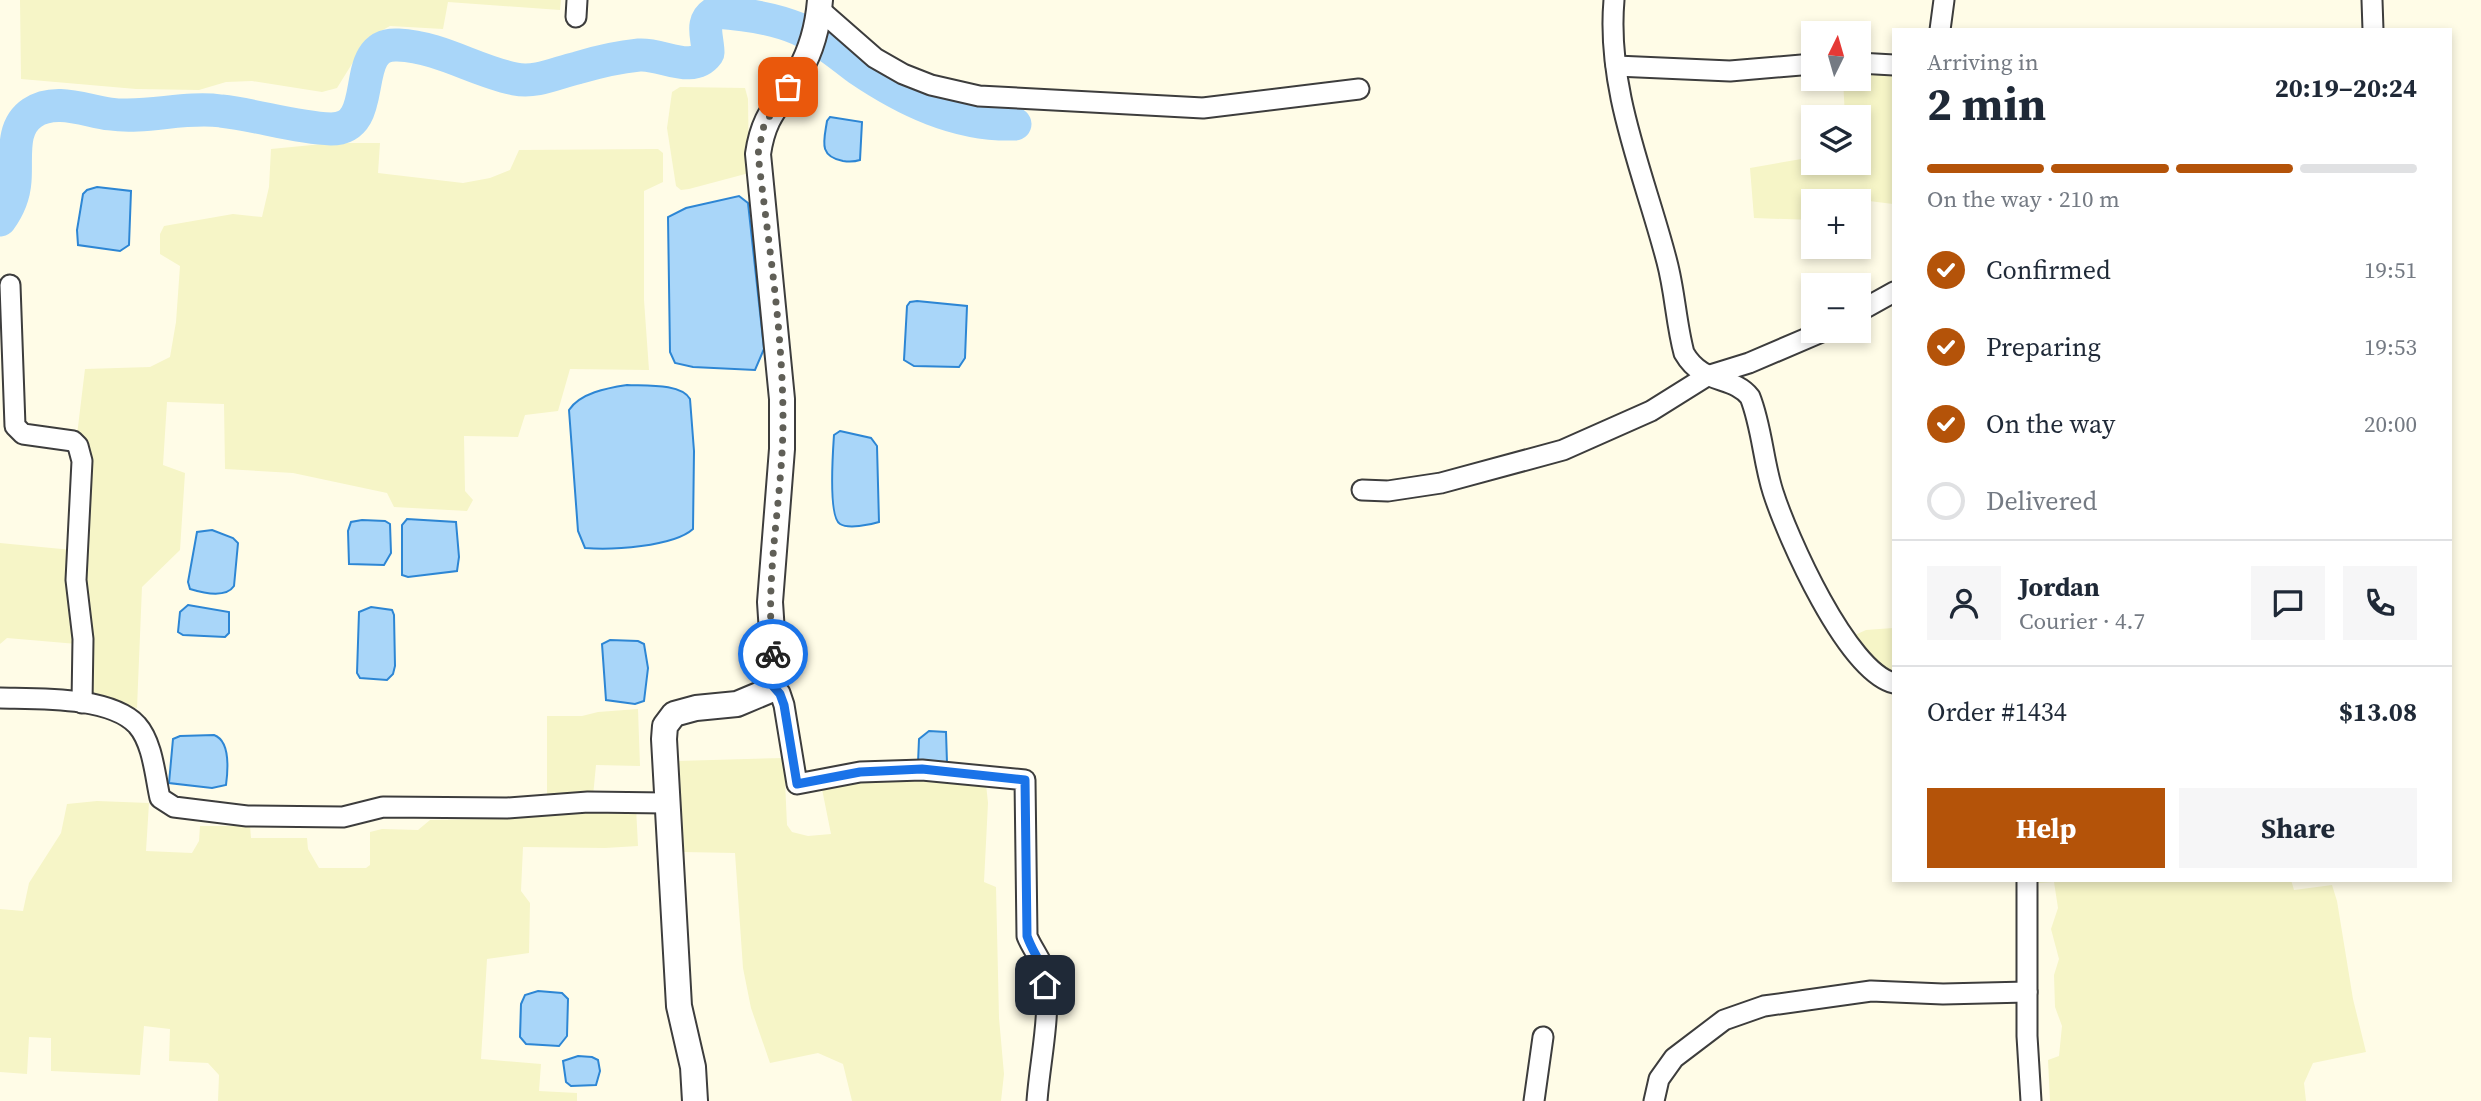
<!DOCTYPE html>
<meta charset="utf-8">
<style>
body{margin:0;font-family:"Source Serif 4",serif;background:#f6f6f7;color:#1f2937;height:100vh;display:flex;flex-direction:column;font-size:26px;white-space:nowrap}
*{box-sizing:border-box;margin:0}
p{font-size:23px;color:#747a83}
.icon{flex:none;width:38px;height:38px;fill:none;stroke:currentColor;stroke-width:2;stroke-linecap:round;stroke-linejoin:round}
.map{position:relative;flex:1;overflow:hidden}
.sheet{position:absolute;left:1892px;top:28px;width:560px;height:854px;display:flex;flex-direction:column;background:#fff;border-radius:0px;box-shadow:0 4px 10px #0003}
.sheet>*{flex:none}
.needle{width:46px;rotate:5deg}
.fabs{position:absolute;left:1801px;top:21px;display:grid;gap:14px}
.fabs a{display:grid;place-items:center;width:70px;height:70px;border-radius:0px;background:#fff;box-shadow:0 4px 10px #0003;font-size:35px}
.pin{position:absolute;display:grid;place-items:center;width:60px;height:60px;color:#fff;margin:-30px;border-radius:14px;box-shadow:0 4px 10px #0006}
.courier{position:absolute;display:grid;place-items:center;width:70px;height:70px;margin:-35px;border:5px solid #1a73e8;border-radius:50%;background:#fff;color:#222;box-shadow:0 2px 9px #0007}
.headline em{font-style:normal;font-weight:700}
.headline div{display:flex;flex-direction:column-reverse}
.headline{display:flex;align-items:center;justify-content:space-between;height:119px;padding:0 35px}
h1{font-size:46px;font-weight:700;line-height:52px}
.bar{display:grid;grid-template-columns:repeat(4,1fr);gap:10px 7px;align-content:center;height:84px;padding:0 35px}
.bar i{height:9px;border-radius:5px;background:#e0e1e3}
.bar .selected{background:#b45309}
.bar p{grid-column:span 4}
.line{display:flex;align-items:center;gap:18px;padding:0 35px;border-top:2px solid #e0e1e3}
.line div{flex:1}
.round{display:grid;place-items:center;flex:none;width:74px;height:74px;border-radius:0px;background:#f6f6f7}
ol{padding:0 35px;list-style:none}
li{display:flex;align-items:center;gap:21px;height:77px}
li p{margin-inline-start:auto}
li .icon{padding:7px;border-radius:50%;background:#b45309;color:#fff;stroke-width:4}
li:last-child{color:#747a83}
li i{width:38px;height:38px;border:4px solid #e0e1e3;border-radius:50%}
.cta{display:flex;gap:14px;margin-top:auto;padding:14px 35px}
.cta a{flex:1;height:80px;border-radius:0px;background:#b45309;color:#fff;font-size:28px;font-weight:700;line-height:80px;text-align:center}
.cta a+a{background:#f6f6f7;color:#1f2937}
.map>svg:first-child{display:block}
.farmland{fill:#f6f5c7}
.water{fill:#a9d6f9;stroke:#2d86d4;stroke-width:2}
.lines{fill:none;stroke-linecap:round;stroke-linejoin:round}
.river{stroke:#a9d6f9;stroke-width:33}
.minor-casing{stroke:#3d3d3d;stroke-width:23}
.tertiary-casing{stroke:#3d3d3d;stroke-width:28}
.minor{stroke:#fff;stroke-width:19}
.tertiary{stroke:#fff;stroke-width:24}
.done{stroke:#605f57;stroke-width:7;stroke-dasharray:0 12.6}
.route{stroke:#1a73e8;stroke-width:9}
</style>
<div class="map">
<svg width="2481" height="1101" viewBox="0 0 2481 1101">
<rect width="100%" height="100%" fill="#fffce7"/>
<g class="farmland">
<polygon points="20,0 561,0 560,10 448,2 443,29 390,26 368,38 337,88 322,92 252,81 226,82 199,90 136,89 21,79"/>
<polygon points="1859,74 1893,75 1893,204 1869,201 1867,222 1859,221 1858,201 1813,201 1813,220 1754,218 1750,168 1813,157 1813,163 1858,163 1858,117 1845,117 1843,79 1858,79"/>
<polygon points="680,87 745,88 748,99 749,173 689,189 681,190 676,186 667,128 672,92"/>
<polygon points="333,143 380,143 378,173 463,183 490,178 510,170 519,150 658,149 663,153 663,182 644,191 644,300 649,370 570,369 558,411 525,415 518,437 464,436 465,491 473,500 467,511 394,507 387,493 293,473 225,469 224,404 167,402 163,465 185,473 180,550 142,587 137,708 94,698 89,682 77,435 85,369 150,367 170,357 176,322 180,266 160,254 160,234 164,226 233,214 262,217 269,187 271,149"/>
<polygon points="0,543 72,550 77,644 7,638 0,644"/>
<polygon points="1893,628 1893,673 1879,669 1855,635 1866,630"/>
<polygon points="638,709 640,766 596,765 593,796 547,797 547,716 582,716 598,712"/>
<polygon points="784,758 787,825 792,832 808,836 831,834 822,789 827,786 886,776 986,784 988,803 984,882 996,887 999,1018 1004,1074 1001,1101 852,1101 843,1064 818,1053 770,1063 751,1008 743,968 735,853 683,852 677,795 677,761"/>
<polygon points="97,801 149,803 146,851 192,853 199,841 200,826 250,826 251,838 307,838 308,849 319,868 366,868 370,865 370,832 382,829 418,830 430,820 489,819 549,811 636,807 638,846 605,848 523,847 521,891 530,903 529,953 487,959 481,1059 541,1064 539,1091 577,1093 577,1101 218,1101 219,1075 208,1063 169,1061 170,1029 144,1026 140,1075 51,1071 51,1038 29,1037 27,1074 0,1072 0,909 23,911 29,883 61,833 67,804"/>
<polygon points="2037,880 2291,880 2294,890 2332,885 2337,901 2353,999 2366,1052 2313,1063 2304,1083 2306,1101 2050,1101 2048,1060 2059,1056 2062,1026 2055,1007 2054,975 2059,959 2051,929 2058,908 2054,882 2038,883"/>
</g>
<g class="water">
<path d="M 830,117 L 862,122 L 860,160 C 854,162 850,162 843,161 C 818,156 824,141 827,121 Z"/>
<polygon points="97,187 131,191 129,245 120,251 78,245 77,230 83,194 87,190"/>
<polygon points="739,196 748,203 764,349 755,370 693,367 675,363 670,352 668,217 686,208"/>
<polygon points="917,301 967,306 965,358 959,367 914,366 904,360 907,306 910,302"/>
<path d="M 627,385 C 644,386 681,383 690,399 L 694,451 L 693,529 C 673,547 611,550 585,548 L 578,531 L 569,410 C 580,393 607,388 627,385 Z"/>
<path d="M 840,431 L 871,438 L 877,446 L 879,522 C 870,525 848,529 840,524 C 828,517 833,450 834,435 Z"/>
<polygon points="407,519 456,522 459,557 457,571 408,577 402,575 402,525"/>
<polygon points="362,520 385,521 390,524 391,553 384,565 349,564 348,531 351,522"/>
<path d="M 212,530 L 233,538 L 238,543 L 234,586 C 226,598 203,593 190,589 L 188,582 L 197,532 Z"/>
<polygon points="188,605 229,612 229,633 225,637 183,635 178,632 180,612"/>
<polygon points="371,607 392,610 394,615 395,666 393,674 387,680 360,678 357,673 359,612"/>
<polygon points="610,640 638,641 644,644 648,668 644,701 635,704 606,700 602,644"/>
<polygon points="929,731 946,732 947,763 918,763 919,739"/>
<path d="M 214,735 C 231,741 228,770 226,785 L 212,788 L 169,783 L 173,739 L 180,736 Z"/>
<polygon points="538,991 562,993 568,999 567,1036 559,1046 526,1044 520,1037 521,1004 525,995"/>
<polygon points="578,1056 592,1057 598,1060 600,1071 596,1085 571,1086 566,1082 563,1061"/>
</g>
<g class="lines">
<path class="river" d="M 0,220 C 8,209 14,195 15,181 C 17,158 10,128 32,113 C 55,97 86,111 110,114 C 147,119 184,106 221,111 C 258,115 294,128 331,129 C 383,129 346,42 398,45 C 441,47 475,71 515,79 C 537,83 556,73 577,68 C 597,62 618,57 639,55 C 662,53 692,75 708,53 C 708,37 699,21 716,12 C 745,14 773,18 799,29 C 820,39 839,54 857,68 C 904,100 957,126 1015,124"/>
<defs>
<g id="minor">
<path d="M 1614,0 C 1606,91 1645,176 1667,262 C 1675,292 1676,323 1684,353 C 1703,386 1733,375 1750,397 C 1762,427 1763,461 1773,492 C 1787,536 1847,672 1894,683"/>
<polyline points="2372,0 2373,30"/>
<polyline points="819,9 875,58 903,74 931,85 979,96 1203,108 1359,89"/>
<polyline points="576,17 577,0"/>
<polyline points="1940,30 1944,0"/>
<polyline points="1858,63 1894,65"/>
<polyline points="1616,66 1730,71 1813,64"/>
<polyline points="10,285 15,426 23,434 73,441 78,446 82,461 76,580 83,639 82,703"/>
<polyline points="1858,312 1894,292"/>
<polyline points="1362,490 1388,491 1441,483 1563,450 1651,411 1707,376 1749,363 1824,331"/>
<path d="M 773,686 L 780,693 L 784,705 L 797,784 L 860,772 L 922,770 L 1025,780 L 1027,936 C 1031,947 1043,962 1044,970 C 1052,1013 1040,1058 1037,1101"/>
<path d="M 0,698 C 37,699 110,696 137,725 C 153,743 155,776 160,798 L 174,807 L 247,816 L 343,817 L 383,807 L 507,808 L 588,802 L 666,803"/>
<polyline points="2027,880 2027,1036 2031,1101"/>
<polyline points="1534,1101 1543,1037"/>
<polyline points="1654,1101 1659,1079 1674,1058 1724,1020 1764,1006 1871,991 1943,994 2027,992"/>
</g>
<path id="tertiary" d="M 695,1101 L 693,1067 L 679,1006 L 664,739 L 665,726 L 674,714 L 696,708 L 737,704 L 768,691 L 775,679 L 770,602 L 782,449 L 782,399 L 758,154 C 764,112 780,105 799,72 C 812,49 818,26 820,0"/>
</defs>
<use href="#minor" class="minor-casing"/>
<use href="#tertiary" class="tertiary-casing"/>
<use href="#minor" class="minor"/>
<use href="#tertiary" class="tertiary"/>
</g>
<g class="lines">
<path class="done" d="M 773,654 C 764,576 783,498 783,420 C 783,331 768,241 758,154 L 764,125 L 788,87"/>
<path class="route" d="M 773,654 L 773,686 L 780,694 L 784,705 L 797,784 L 860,772 L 922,769 L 1025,780 L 1027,936 C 1034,956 1044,963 1045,985"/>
</g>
</svg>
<div class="fabs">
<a><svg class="needle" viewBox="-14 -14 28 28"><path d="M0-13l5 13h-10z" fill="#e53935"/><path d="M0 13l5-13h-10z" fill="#747a83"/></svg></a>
<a><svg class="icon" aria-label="layers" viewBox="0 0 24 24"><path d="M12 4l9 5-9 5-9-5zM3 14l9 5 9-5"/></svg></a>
<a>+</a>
<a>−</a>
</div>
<div class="pin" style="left:788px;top:87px;background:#ea580c"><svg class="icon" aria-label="bag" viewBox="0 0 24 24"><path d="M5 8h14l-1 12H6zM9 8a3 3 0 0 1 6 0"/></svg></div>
<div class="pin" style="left:1045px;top:985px;background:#1f2937"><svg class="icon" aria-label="home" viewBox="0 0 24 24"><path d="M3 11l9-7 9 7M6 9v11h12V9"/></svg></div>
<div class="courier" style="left:773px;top:654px"><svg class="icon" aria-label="bike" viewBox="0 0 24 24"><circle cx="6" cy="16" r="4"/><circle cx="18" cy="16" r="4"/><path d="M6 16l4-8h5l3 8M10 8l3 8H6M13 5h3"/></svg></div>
<section class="sheet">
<div class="headline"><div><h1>2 min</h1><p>Arriving in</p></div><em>20:19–20:24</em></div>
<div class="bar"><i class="selected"></i><i class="selected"></i><i class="selected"></i><i></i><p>On the way · 210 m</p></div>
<ol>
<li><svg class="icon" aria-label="check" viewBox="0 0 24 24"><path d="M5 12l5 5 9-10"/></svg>Confirmed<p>19:51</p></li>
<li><svg class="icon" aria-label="check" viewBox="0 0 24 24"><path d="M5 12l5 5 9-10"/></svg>Preparing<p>19:53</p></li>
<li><svg class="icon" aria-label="check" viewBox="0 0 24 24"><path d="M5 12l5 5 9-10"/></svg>On the way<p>20:00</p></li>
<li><i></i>Delivered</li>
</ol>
<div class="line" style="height:126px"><a class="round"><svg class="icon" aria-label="person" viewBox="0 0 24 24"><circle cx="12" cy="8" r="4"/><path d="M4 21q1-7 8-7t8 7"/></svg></a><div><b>Jordan</b><p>Courier · 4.7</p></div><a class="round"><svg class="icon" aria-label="chat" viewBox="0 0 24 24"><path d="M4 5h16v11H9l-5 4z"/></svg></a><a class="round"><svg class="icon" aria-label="phone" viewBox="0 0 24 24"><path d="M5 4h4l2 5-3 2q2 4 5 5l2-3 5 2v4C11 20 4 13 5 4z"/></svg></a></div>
<div class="line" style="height:91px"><div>Order #1434</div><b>$13.08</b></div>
<div class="cta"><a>Help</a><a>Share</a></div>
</section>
</div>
